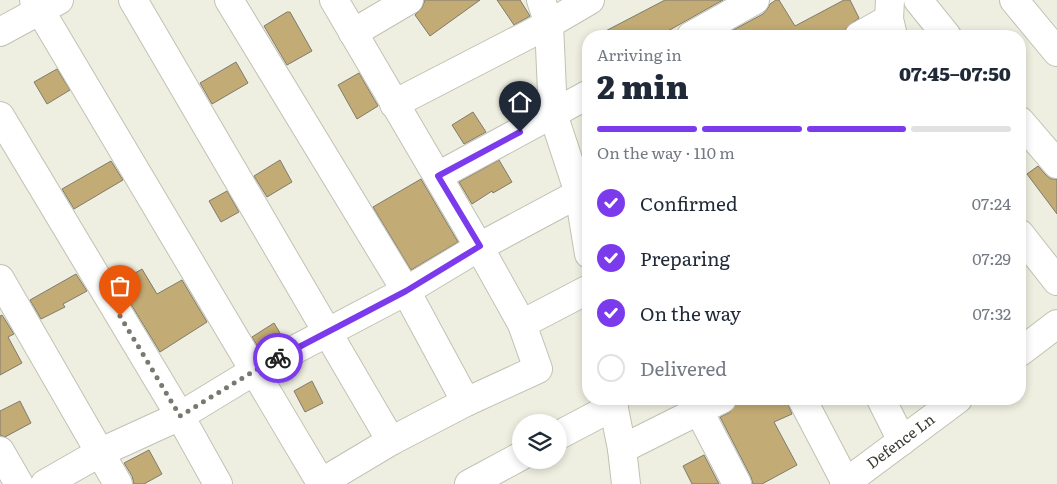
<!DOCTYPE html>
<meta charset="utf-8">
<style>
body{margin:0;font-family:Literata,serif;background:#f6f6f7;color:#1f2937;height:100vh;display:flex;flex-direction:column;font-size:19px;white-space:nowrap}
*{box-sizing:border-box;margin:0}
p{font-size:16px;color:#747a83}
.icon{flex:none;width:28px;height:28px;fill:none;stroke:currentColor;stroke-width:2;stroke-linecap:round;stroke-linejoin:round}
.map{position:relative;flex:1;overflow:hidden}
.side{position:absolute;left:582px;top:30px;width:444px;height:375px;display:flex;flex-direction:column;background:#fff;border-radius:20px;box-shadow:0 2px 8px #0003}
.side>*{flex:none}
.fabs{position:absolute;left:512px;top:414px;display:grid;gap:10px}
.fabs a{display:grid;place-items:center;width:55px;height:55px;border-radius:50%;background:#fff;box-shadow:0 2px 8px #0003;font-size:25px}
.pin{position:absolute;display:grid;place-items:center;width:42px;height:42px;color:#fff;margin:-51px -21px;border-radius:50% 50% 50% 0;rotate:-45deg;box-shadow:0 0 5px #0007}
.pin .icon{rotate:45deg}
.courier{position:absolute;display:grid;place-items:center;width:50px;height:50px;margin:-25px;border:4px solid #7c3aed;border-radius:50%;background:#fff;color:#222;box-shadow:0 1px 6px #0007}
.summary em{font-style:normal;font-weight:800}
.summary div{display:flex;flex-direction:column-reverse}
.summary{display:flex;align-items:center;justify-content:space-between;height:85px;padding:0 15px}
h1{font-size:32px;font-weight:800;line-height:38px}
.bar{display:grid;grid-template-columns:repeat(4,1fr);gap:8px 5px;align-content:center;height:60px;padding:0 15px}
.bar i{height:6px;border-radius:4px;background:#e0e1e3}
.bar .on{background:#7c3aed}
.bar p{grid-column:span 4}
ol{padding:0 15px;list-style:none}
li{display:flex;align-items:center;gap:15px;height:55px}
li p{margin-inline-start:auto}
li .icon{padding:5px;border-radius:50%;background:#7c3aed;color:#fff;stroke-width:4}
li:last-child{color:#747a83}
li i{width:28px;height:28px;border:2px solid #e0e1e3;border-radius:50%}
.map>svg:first-child{display:block}
.building{fill:#c2ab74;stroke:#807b6e}
.lines{fill:none;stroke-linecap:round;stroke-linejoin:round}
.street-casing{stroke:#c1c2b4;stroke-width:30}
.street{stroke:#fff;stroke-width:28}
.done{stroke:#787970;stroke-width:5;stroke-dasharray:0 9}
.route{stroke:#7c3aed;stroke-width:6}
.labels{text-anchor:middle;stroke-width:4;stroke-linejoin:round;paint-order:stroke}
.street-label{font-size:15px;fill:#383933;stroke:#eeefe0}
</style>
<div class="map">
<svg width="1057" height="484" viewBox="0 0 1057 484">
<rect width="100%" height="100%" fill="#eeefe0"/>
<g class="building">
<polygon points="425,0 480,0 430,36 415,15 422,8"/>
<polygon points="497,0 520,0 530,16 514,25"/>
<polygon points="665,0 723,0 659,36 596,36"/>
<polygon points="776,0 779,0 795,26 844,0 850,0 859,18 846,28 843,36 722,36 763,14 768,8 770,4"/>
<polygon points="287,12 290,12 312,51 287,65 264,26"/>
<polygon points="236,62 248,83 212,104 200,83"/>
<polygon points="57,69 70,90 47,104 34,82"/>
<polygon points="359,73 378,106 357,119 338,85"/>
<polygon points="473,112 486,132 464,144 452,125"/>
<polygon points="280,160 292,182 267,197 254,176"/>
<polygon points="499,160 512,182 493,193 492,191 472,204 459,182"/>
<polygon points="111,161 123,180 74,209 62,189"/>
<polygon points="1038,166 1046,175 1051,179 1057,179 1057,214 1027,174"/>
<polygon points="421,179 458,242 411,270 373,207"/>
<polygon points="227,191 239,212 221,222 209,201"/>
<polygon points="142,269 157,294 182,280 207,322 160,352 118,283"/>
<polygon points="76,274 87,291 63,304 65,307 41,319 30,300"/>
<polygon points="2,315 14,334 8,337 22,363 0,375 0,316"/>
<polygon points="274,323 283,338 260,350 252,337"/>
<polygon points="312,381 323,403 305,412 294,391"/>
<polygon points="747,399 786,399 792,414 774,422 797,465 762,484 753,484 751,477 720,417 729,413 736,404"/>
<polygon points="20,401 31,423 5,437 0,435 0,411"/>
<polygon points="149,450 162,474 144,484 134,484 132,476 124,463"/>
<polygon points="704,455 719,484 692,484 683,466"/>
</g>
<g class="lines">
<defs>
<g id="street">
<polyline points="34,0 321,483"/>
<polyline points="133,0 391,441"/>
<polyline points="229,0 406,291 466,402"/>
<polyline points="541,0 549,24 553,114 579,193 589,254"/>
<polyline points="890,0 889,19 893,36"/>
<polyline points="918,0 947,36"/>
<polyline points="1014,0 1057,52"/>
<polyline points="0,32 59,0"/>
<polyline points="353,33 409,0"/>
<polyline points="691,36 755,0"/>
<polyline points="859,36 889,19"/>
<polyline points="394,104 549,24 590,0"/>
<polyline points="0,116 180,416 218,484"/>
<polyline points="1020,121 1057,164"/>
<polyline points="438,176 589,94"/>
<polyline points="1020,234 1057,281"/>
<polyline points="0,279 118,484"/>
<polyline points="522,324 589,289"/>
<polyline points="1020,352 1057,324"/>
<polyline points="612,399 622,449 626,484"/>
<polyline points="802,399 846,483"/>
<polyline points="881,399 902,441"/>
<polyline points="699,411 737,484"/>
<polyline points="559,435 614,406"/>
<polyline points="622,449 722,399"/>
<polyline points="0,451 19,484"/>
<polyline points="45,484 99,453 180,416 254,371 406,291 479,247 334,0"/>
<polyline points="319,484 391,441 466,402 538,369 522,324 479,247 589,188"/>
<polyline points="469,484 521,456"/>
<path id="s1" d="M 844,484 L 958,399"/>
</g>
</defs>
<use href="#street" class="street-casing"/>
<use href="#street" class="street"/>
</g>
<g class="lines">
<polyline class="done" points="120,316 180,416 254,371 278,358"/>
<polyline class="route" points="278,358 406,291 480,246 438,176 520,132"/>
</g>
<g class="labels">
<g class="street-label">
<text dy="5" stroke="none"><textPath href="#s1" startOffset="71">Defence Ln</textPath></text>
</g>
</g>
</svg>
<div class="fabs">
<a><svg class="icon" aria-label="layers" viewBox="0 0 24 24"><path d="M12 4l9 5-9 5-9-5zM3 14l9 5 9-5"/></svg></a>
</div>
<div class="pin" style="left:120px;top:316px;background:#ea580c"><svg class="icon" aria-label="bag" viewBox="0 0 24 24"><path d="M5 8h14l-1 12H6zM9 8a3 3 0 0 1 6 0"/></svg></div>
<div class="pin" style="left:520px;top:132px;background:#1f2937"><svg class="icon" aria-label="home" viewBox="0 0 24 24"><path d="M3 11l9-7 9 7M6 9v11h12V9"/></svg></div>
<div class="courier" style="left:278px;top:358px"><svg class="icon" aria-label="bike" viewBox="0 0 24 24"><circle cx="6" cy="16" r="4"/><circle cx="18" cy="16" r="4"/><path d="M6 16l4-8h5l3 8M10 8l3 8H6M13 5h3"/></svg></div>
<section class="side">
<div class="summary"><div><h1>2 min</h1><p>Arriving in</p></div><em>07:45–07:50</em></div>
<div class="bar"><i class="on"></i><i class="on"></i><i class="on"></i><i></i><p>On the way · 110 m</p></div>
<ol>
<li><svg class="icon" aria-label="check" viewBox="0 0 24 24"><path d="M5 12l5 5 9-10"/></svg>Confirmed<p>07:24</p></li>
<li><svg class="icon" aria-label="check" viewBox="0 0 24 24"><path d="M5 12l5 5 9-10"/></svg>Preparing<p>07:29</p></li>
<li><svg class="icon" aria-label="check" viewBox="0 0 24 24"><path d="M5 12l5 5 9-10"/></svg>On the way<p>07:32</p></li>
<li><i></i>Delivered</li>
</ol>
</section>
</div>
